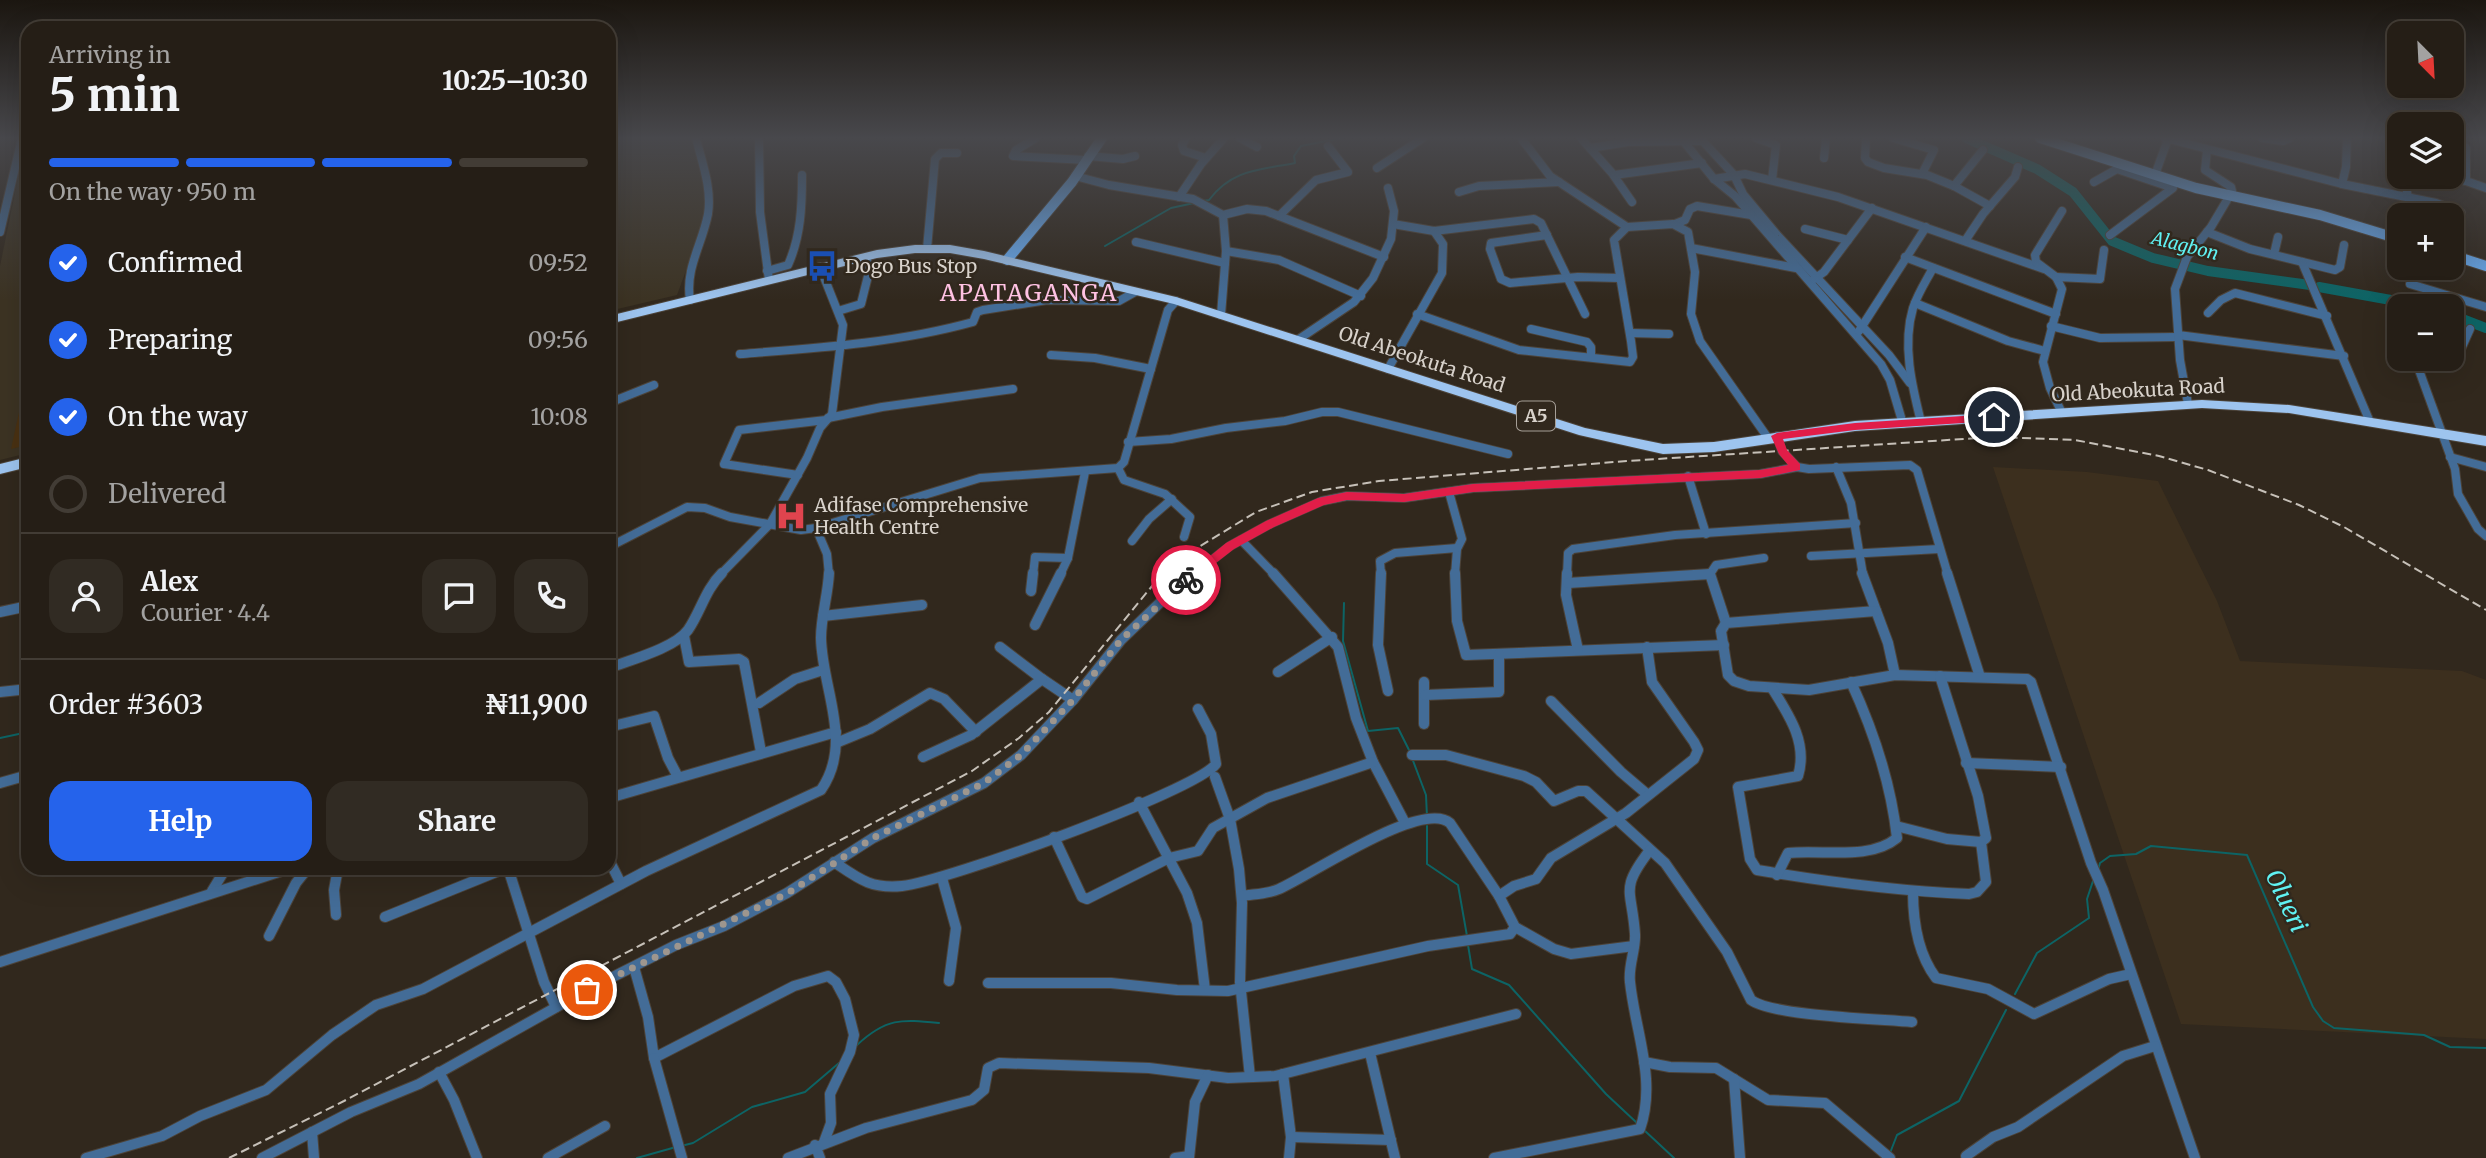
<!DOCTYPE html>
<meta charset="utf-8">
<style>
body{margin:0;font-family:Merriweather,serif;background:#312b23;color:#f1f3f6;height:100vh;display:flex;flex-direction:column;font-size:26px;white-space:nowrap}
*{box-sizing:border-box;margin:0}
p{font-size:23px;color:#a3a2a1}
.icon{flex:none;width:38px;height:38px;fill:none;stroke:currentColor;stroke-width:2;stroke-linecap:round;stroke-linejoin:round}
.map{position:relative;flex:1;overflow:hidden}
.panel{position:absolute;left:21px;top:21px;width:595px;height:854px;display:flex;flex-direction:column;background:#251e16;border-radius:21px;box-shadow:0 7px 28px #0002,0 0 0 2px #423c35}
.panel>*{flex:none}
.needle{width:46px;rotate:156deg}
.fabs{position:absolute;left:2387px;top:21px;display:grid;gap:14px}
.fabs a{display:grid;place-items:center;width:77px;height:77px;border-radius:14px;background:#251e16;box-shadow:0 7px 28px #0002,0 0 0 2px #423c35;font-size:35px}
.pin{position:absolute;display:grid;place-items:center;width:60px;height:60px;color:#fff;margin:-30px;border:4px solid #fff;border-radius:50%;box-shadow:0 2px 7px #0007}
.courier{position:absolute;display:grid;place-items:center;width:70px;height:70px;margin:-35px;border:5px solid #e11d48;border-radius:50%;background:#fff;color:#222;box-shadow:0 2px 9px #0007}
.head em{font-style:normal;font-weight:700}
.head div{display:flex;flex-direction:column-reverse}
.head{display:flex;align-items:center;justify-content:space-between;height:119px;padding:0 28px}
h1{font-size:46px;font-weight:700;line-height:52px}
.bar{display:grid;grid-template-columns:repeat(4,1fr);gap:10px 7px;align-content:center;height:84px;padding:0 28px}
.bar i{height:9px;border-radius:5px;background:#423c35}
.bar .active{background:#2563eb}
.bar p{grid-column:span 4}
.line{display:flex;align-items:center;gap:18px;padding:0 28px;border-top:2px solid #423c35}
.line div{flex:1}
.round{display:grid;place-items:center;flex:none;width:74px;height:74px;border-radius:21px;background:#312b23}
ol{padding:0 28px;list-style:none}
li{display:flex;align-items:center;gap:21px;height:77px}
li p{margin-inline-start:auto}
li .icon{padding:7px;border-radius:50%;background:#2563eb;color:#fff;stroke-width:4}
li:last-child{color:#a3a2a1}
li i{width:38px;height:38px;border:4px solid #423c35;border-radius:50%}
.button{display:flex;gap:14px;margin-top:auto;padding:14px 28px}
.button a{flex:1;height:80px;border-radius:21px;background:#2563eb;color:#fff;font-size:28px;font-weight:700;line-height:80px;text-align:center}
.button a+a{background:#312b23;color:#f1f3f6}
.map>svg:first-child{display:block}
.built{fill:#3c2f1e}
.education{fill:#3c3323}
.green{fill:#493112}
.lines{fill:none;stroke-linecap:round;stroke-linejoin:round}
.stream{stroke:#0d6465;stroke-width:2}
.river{stroke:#0d6465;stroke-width:10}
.minor-far1-casing{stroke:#4c4339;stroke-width:10}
.minor-casing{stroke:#4c4339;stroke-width:12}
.major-casing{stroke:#4c4339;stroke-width:12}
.highway-casing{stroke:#4c4339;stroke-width:2}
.minor-far1{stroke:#436c97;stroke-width:8}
.minor{stroke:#436c97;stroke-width:10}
.major{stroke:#68acf3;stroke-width:10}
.highway{fill:#9dc4ef;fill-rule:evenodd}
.rail{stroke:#c6c0b8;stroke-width:2;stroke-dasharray:9 4.5;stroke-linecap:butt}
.route{fill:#e11d48}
.done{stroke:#9e968e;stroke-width:7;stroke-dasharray:0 12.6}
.labels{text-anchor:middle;stroke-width:5;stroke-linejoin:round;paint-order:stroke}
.far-water-label{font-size:18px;font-style:italic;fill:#60f2f3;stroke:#31281d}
.shield{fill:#31281d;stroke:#a69f97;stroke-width:2}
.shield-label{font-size:18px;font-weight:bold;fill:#d8d2cb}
.poi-label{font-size:19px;fill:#d8d2cb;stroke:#31281d;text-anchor:start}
.street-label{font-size:19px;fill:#d8d2cb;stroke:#31281d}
.quarter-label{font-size:23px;letter-spacing:2px;fill:#ffc2e3;stroke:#31281d}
.near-water-label{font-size:24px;font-style:italic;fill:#60f2f3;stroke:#31281d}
</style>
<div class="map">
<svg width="2486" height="1158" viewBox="0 0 2486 1158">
<rect width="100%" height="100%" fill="#31281d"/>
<polygon class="built" points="1993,467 2087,472 2158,481 2217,601 2240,661 2462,671 2486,680 2486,1039 2181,1024"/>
<g class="education">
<polygon points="609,138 693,138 708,191 702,227 677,295 609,311"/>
<polygon points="28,153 28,453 0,460 0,266 23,154"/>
</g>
<polygon class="green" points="28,392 28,445 11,449 23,394"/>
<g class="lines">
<g class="stream">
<path d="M 1203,201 L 1209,200 C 1232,169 1260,170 1295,163 L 1294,156 L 1301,146 L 1342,138"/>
<polyline points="1105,246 1171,208 1194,203"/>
<polyline points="1344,603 1343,641 1368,731 1398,728 1409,750"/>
<polyline points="0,738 28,732"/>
<polyline points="1412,758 1426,795 1427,817"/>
<polyline points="1427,826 1427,864 1458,885 1467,936"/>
<polyline points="2098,870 2100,863 2110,856 2136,854 2151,846 2247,855 2313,1007 2323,1021 2334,1028 2424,1035 2450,1047 2486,1048"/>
<polyline points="1468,945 1472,969 1509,985 1606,1094 1637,1123"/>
<polyline points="2015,994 2037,953 2089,918 2087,899 2093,881"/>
<path d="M 857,1045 C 886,1018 901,1019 939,1023"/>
<polyline points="1644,1130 1674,1158"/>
<polyline points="685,1145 693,1143 752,1107 805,1092 839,1063"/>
<polyline points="1890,1153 1897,1135 1959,1101 2006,1010"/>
<polyline points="637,1158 676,1147"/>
</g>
<g class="river">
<polyline points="1966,138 2037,169 2073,192 2112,241 2153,258 2208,271 2310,285"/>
<polyline points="2319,287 2424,306"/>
<polyline points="2452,315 2486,328"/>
</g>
<defs>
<g id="minor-far1">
<polyline points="759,138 760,212 769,280"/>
<polyline points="1036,138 1016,150 1013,156 1086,160"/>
<polyline points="1186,138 1182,145 1184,151 1206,158"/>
<polyline points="1240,138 1257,147"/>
<polyline points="1521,138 1550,176 1627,227"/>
<polyline points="1581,138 1612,173 1632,202"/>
<polyline points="1700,138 1734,175 1743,194 1778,236 1889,355 1910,383"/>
<polyline points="1756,138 1776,145 1772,180"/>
<polyline points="1866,138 1865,158 1868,162 1884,168 1927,175 1954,186"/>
<polyline points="1893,138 1934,150 1922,174"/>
<polyline points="2165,138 2342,184 2436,203 2461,213"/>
<polyline points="2262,138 2283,141 2290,138"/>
<polyline points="1685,143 1714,179 1735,196 1881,364 1890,380 1903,424"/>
<polyline points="1590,148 1628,142 1703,141"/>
<polyline points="2466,148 2466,181 2486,188"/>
<polyline points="1983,150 1954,186 1990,206"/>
<polyline points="2207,150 2205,170 2231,187 2232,191"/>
<polyline points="1088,156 1123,159 1135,156"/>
<polyline points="1824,158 1826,138"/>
<polyline points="1377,168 1423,138"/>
<polyline points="2156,172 2168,139"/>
<polyline points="1614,175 1702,163"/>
<polyline points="1075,176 1109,185 1193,199 1223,215 1247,209 1266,211 1384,257"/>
<polyline points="2404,177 2408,197"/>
<polyline points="2444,177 2466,181"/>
<polyline points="1714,179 1745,174 1838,197 2044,269"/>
<polyline points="2094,182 2117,169 2173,188 2110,235"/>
<polyline points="2342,184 2346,167 2347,138"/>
<polyline points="1459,192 1479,186 1559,182"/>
<polyline points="1179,197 1201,164 1224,138"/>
<polyline points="2062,211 2035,255 2036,262 2056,277 2062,289 2043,362 2050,388 2062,413"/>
<polyline points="1279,216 1316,180 1348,172 1328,146"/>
<polyline points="1393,224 1434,231 1534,219 1541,223 1585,314"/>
<polyline points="1675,224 1685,220 1690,209 1697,206 1751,215"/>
<polyline points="1805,229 1848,240"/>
<polyline points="0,232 22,138"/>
<polyline points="2207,232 2250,249 2335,270 2340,267 2344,245"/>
<polyline points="1547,235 1491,243 1490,249 1501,279 1510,283 1578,277 1620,278"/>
<polyline points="1965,241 1983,214 2015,177 2018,167"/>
<polyline points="1136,242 1225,263"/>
<polyline points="1691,248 1796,268"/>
<polyline points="927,249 935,159 941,153 957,153"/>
<polyline points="1226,251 1279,260 1361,296"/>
<polyline points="2274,254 2278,237"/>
<polyline points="1905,257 2056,314"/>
<polyline points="2302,262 2370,422"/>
<path d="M 767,271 L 788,265 C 801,236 802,206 802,175"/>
<polyline points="2056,277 2100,279 2104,250"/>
<polyline points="1814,279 1824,272 1872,208"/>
<polyline points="2410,284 2486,307"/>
<path d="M 690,300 C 685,268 702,245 708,214 C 712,188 702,163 696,138"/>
<polyline points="1915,303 2008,341 2045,351"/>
<polyline points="2407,306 2409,302"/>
<polyline points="838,311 861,304 868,276 867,257"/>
<polyline points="2208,313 2221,300 2235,293 2327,316"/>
<polyline points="1417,314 1519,350 1630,362 1633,357 1631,341 1614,240 1627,227 1673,224 1688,232 1695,272 1691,314 1700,341 1768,438"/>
<polyline points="1221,315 1226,251 1223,215"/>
<polyline points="2399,323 2399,334"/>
<polyline points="2051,326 2100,338 2178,337"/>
<polyline points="1531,329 1587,342 1591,347 1591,357"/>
<polyline points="1859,331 1926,227"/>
<polyline points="1630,333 1669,334"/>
<polyline points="2178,335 2344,356"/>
<polyline points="1299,339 1354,302 1373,278 1391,239 1394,211 1388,188"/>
<path d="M 740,354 C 818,348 897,343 973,322 L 977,312 L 983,310 L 1047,300 L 1119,301 L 1135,292"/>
<polyline points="1051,355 1095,358 1151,369"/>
<polyline points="2415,359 2455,469 2458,494 2478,529 2486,536"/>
<polyline points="2445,359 2457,358 2470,329"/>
<polyline points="1388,369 1442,273 1443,244 1434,231"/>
<polyline points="609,403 654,385"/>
<polyline points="2188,404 2180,360 2175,289 2187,257 2211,227 2230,195"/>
<polyline points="828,418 882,407 1013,389"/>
<path d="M 1921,422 C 1912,386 1902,345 1913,308 C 1918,293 1926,281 1933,268"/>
<polyline points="1777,436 1782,451 1797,467"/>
<polyline points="1128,442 1171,439 1226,428 1285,421 1322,412 1338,412 1508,454"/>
<polyline points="2450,457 2486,467"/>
<polyline points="1836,467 1851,503 1863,575"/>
<polyline points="1118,468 1124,480 1165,494 1190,517 1184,537"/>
<polyline points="798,475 724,464 739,430 826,420"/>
<polyline points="1688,476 1706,534"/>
<polyline points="1449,492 1462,539 1457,549 1455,575"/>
<polyline points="816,528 827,554 829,575"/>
<polyline points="1241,540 1275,575"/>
<polyline points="1132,541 1149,519 1172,499"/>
<polyline points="609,547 687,507 705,508 730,517 801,530 816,528 980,478 1118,468 1124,462 1168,310 1176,301"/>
<polyline points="1811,556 1939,549"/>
<polyline points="1710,574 1716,565 1764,558"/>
<polyline points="720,575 770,524 807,458 820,428 832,414 843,325 820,267"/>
<polyline points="1033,575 1035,557 1068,558"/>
<polyline points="1060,575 1068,558 1085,472"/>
<polyline points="1193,575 1230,546 1270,524 1322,501 1347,496 1404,498 1473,488 1760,474 1797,467 1809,469 1910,465 1917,470 1948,575"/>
<polyline points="1381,575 1380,561 1395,553 1457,548"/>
<polyline points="1567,575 1568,553 1573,549 1675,535 1856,523"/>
<polyline points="1696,575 1710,574"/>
</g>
<g id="minor">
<polyline points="1273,573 1338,647 1356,718 1373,762 1405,823"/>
<polyline points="1381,573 1378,645 1388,691"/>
<polyline points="1455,573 1457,621 1466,655 1724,645"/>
<polyline points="1567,573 1566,595 1578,650"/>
<polyline points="1862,573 1888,643 1895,675"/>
<polyline points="1947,573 1980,677"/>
<polyline points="1710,574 1726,623"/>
<polyline points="1568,583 1710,574"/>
<polyline points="1031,591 1033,573"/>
<polyline points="1876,611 1726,623 1721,631 1728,675 1734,681 1749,686 1809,690 1895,675 2027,679 2031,682 2091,863 2103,890 2195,1158"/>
<polyline points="0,612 28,606"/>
<polyline points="823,616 922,605"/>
<polyline points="1035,625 1061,573"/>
<polyline points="684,636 689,662 739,659 744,662 761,752"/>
<path d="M 609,668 C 630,660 675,648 688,630 C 701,611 705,590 722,573"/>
<polyline points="1278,672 1332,637"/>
<polyline points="1042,679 1073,700"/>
<polyline points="1424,682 1424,724"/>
<path d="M 1772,688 C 1789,715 1808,743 1798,776 L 1738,787 L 1750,859 L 1757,870 C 1828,882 1897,891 1969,894 L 1977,892 L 1986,882 L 1981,842 L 1986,838 L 1978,796 L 1940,676"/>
<polyline points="0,692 28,689"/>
<polyline points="1425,695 1499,692 1499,654"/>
<polyline points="1551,701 1621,772 1648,795"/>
<polyline points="759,703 795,679 823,670"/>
<polyline points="609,727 654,716 668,758 678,777"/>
<polyline points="836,743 870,729 930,693 944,699 976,732"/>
<path d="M 1412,755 L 1446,755 L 1524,776 L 1536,782 L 1554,801 L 1578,791 L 1586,791 L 1665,863 L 1727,952 L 1751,1000 C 1773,1016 1879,1019 1912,1022"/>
<polyline points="923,757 971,735 1042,679 1000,647"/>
<polyline points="1966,763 2061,767"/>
<polyline points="1215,777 1230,819 1239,869 1242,903 1240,982 1250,1077"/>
<polyline points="0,783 28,775"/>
<polyline points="609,798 836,732"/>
<polyline points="1139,802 1187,893 1197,923 1205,990"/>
<polyline points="1896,826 1947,839 1981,842"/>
<polyline points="1054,837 1082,897 1087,899 1169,858 1198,851 1213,828 1267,798 1373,762"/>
<polyline points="609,860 621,884"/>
<path d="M 834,862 C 859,879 871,889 902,886 C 944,882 1196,791 1216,764 L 1211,734 L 1198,709"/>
<polyline points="313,868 331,868"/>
<polyline points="508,868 544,982 556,1007"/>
<path d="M 1777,875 L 1788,853 C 1822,849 1869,861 1897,838 C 1891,783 1874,732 1851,682"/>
<polyline points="942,878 956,928 949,981"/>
<polyline points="212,891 226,868"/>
<path d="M 1913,892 C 1913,921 1918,954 1936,978 L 1988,989 L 2034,1014 L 2109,979 L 2131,974"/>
<path d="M 1242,896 C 1254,894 1268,894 1279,889 C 1311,875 1422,799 1450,823 L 1499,896"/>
<polyline points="336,915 334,890 338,868"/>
<polyline points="385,917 506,868"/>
<polyline points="269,936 296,883 308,868"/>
<polyline points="1634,946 1571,954 1554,949 1515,927 1499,896 1514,886 1536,879 1551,858 1626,813 1694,759 1698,750 1694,742 1652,682 1647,647"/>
<polyline points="0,962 291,868"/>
<polyline points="634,967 648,1017 654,1058 794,986 828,976 836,982 845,999 854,1035 850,1052 830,1094 831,1123 824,1142"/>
<polyline points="988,983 1111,983 1177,990 1228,991 1428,946 1510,934 1515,927"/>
<polyline points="1370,1053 1395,1158"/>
<polyline points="654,1058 682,1158"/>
<polyline points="1644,1062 1670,1067 1716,1068 1768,1100 1825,1103 1890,1158"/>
<polyline points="439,1072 454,1100 477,1158"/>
<polyline points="1283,1074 1291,1137 1289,1158"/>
<polyline points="1734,1079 1740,1158"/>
<polyline points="312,1132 314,1158"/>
<polyline points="1291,1137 1391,1140"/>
<polyline points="815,1145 820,1158"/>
<polyline points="1966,1156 1993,1137 2018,1127 2123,1056 2155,1046"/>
<path d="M 86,1158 L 162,1136 L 200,1116 L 266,1090 L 332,1035 L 376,1005 L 423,989 L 646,871 L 821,790 C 854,742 822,690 821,638 C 821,616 828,595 829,573"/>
<polyline points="262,1158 351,1112 419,1084 587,990 676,945 724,926 787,893 873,838 984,783 1021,755 1073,700 1121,640 1168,595 1196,573"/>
<polyline points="548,1158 605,1126"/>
<polyline points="788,1158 866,1128 972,1100 984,1090 988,1068 999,1063 1149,1068 1228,1078 1275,1076 1516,1014"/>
<polyline points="1175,1158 1189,1156"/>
<polyline points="1189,1158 1195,1102 1208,1075"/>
<path d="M 1494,1158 L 1640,1129 C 1657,1080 1635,1031 1630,982 C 1628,965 1636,950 1635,934 C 1632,889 1619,890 1650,850"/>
</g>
<g id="major">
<polyline points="2040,138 2196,188 2320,215 2399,239"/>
<polyline points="2452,255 2486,266"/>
<polyline points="1007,260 1072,182 1102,138"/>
</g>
<g id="highway">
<polygon points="915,245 950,245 984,251 1176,297 1585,428 1663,444 1714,442 1855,421 2202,400 2289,405 2486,436 2486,446 2289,413 2202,408 1855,431 1714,452 1663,454 1579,435 1174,304 984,259 950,253 915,253 877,258 609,324 609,316 877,250"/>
<polygon points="28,457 28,467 0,474 0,464"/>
</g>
</defs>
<use href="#minor-far1" class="minor-far1-casing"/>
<use href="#minor" class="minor-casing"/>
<use href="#major" class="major-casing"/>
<use href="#highway" class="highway-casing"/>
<use href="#minor-far1" class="minor-far1"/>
<use href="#minor" class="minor"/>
<use href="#major" class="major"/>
<use href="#highway" class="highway"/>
<polyline class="rail" points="229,1158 344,1101 972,771 1019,738 1049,712 1157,580 1184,556 1256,512 1312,492 1379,481 1627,461 1994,437 2075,440 2159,456 2208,470 2299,505 2344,527 2486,610"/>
</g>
<linearGradient id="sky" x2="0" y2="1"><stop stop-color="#1b1610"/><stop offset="0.46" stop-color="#48484c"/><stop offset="1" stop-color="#48484c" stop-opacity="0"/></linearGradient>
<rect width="2486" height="300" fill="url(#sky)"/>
<polygon class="route" points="1994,414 1999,417 1994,421 1855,430 1783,439 1787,450 1800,464 1800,470 1760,478 1473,492 1404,502 1347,500 1324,505 1274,527 1234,549 1190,583 1186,584 1181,580 1226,543 1266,521 1318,498 1347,492 1404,494 1473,484 1760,470 1788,465 1779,454 1771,436 1777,433 1855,423"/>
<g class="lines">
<polyline class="done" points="587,990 788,893 873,838 984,783 1021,755 1073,700 1121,640 1186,580"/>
</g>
<defs>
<symbol id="bus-bare" viewBox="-9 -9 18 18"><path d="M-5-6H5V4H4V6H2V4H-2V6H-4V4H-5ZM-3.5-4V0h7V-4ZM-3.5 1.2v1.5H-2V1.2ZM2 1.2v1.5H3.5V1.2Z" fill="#1a4fb4" stroke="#31281d" stroke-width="2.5" paint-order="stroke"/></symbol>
<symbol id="hospital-bare" viewBox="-9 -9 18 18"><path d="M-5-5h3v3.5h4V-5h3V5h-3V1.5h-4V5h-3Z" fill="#e0444e" stroke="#31281d" stroke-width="2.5" paint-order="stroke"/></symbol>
</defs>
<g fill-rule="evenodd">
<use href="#bus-bare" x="800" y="244" width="44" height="44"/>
<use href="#hospital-bare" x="769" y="494" width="44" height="44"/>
</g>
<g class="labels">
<g class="far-water-label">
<text transform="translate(2185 246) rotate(14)" y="6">Alagbon</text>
</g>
<rect class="shield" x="1517" y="401.5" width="38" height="29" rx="5"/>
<g class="shield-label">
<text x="1536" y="422">A5</text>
</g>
<g class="poi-label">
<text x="845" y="273">Dogo Bus Stop</text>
<text x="814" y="512">Adifase Comprehensive<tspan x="814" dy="22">Health Centre</tspan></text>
</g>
<g class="street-label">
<text transform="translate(1422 359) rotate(18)" y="7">Old Abeokuta Road</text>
<text transform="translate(2138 390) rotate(-3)" y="7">Old Abeokuta Road</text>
</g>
<g class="quarter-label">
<text x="1029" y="301">APATAGANGA</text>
</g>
<g class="near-water-label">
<text transform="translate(2286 901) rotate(65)" y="8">Olueri</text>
</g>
</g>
</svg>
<div class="fabs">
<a><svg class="needle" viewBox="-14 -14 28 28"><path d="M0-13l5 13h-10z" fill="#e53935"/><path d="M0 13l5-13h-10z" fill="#a3a2a1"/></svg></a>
<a><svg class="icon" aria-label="layers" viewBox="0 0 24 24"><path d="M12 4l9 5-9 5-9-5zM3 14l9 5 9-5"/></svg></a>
<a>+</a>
<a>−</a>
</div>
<div class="pin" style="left:587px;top:990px;background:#ea580c"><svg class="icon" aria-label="bag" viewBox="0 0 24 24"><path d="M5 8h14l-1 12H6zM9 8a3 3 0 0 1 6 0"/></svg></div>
<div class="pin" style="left:1994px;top:417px;background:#1f2937"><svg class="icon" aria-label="home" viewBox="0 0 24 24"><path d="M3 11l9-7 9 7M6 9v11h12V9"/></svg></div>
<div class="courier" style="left:1186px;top:580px"><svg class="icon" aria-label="bike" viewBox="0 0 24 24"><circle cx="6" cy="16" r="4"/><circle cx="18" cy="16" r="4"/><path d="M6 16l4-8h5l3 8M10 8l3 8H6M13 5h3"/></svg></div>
<section class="panel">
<div class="head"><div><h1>5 min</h1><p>Arriving in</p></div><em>10:25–10:30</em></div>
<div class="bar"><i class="active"></i><i class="active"></i><i class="active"></i><i></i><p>On the way · 950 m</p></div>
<ol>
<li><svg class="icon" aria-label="check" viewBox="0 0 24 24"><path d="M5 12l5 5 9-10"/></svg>Confirmed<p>09:52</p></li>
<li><svg class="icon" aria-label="check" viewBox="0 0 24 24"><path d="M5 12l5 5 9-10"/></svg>Preparing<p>09:56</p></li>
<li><svg class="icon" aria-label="check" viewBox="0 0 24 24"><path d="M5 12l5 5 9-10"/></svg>On the way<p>10:08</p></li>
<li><i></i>Delivered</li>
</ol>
<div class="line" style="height:126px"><a class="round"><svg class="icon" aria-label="person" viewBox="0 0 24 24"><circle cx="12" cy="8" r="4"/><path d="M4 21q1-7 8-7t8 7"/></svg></a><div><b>Alex</b><p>Courier · 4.4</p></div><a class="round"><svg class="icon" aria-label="chat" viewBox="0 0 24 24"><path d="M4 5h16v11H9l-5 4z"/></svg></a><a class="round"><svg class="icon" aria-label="phone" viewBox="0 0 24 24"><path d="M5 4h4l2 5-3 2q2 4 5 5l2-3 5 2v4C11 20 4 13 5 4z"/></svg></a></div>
<div class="line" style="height:91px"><div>Order #3603</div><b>₦11,900</b></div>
<div class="button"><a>Help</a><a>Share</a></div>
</section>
</div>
